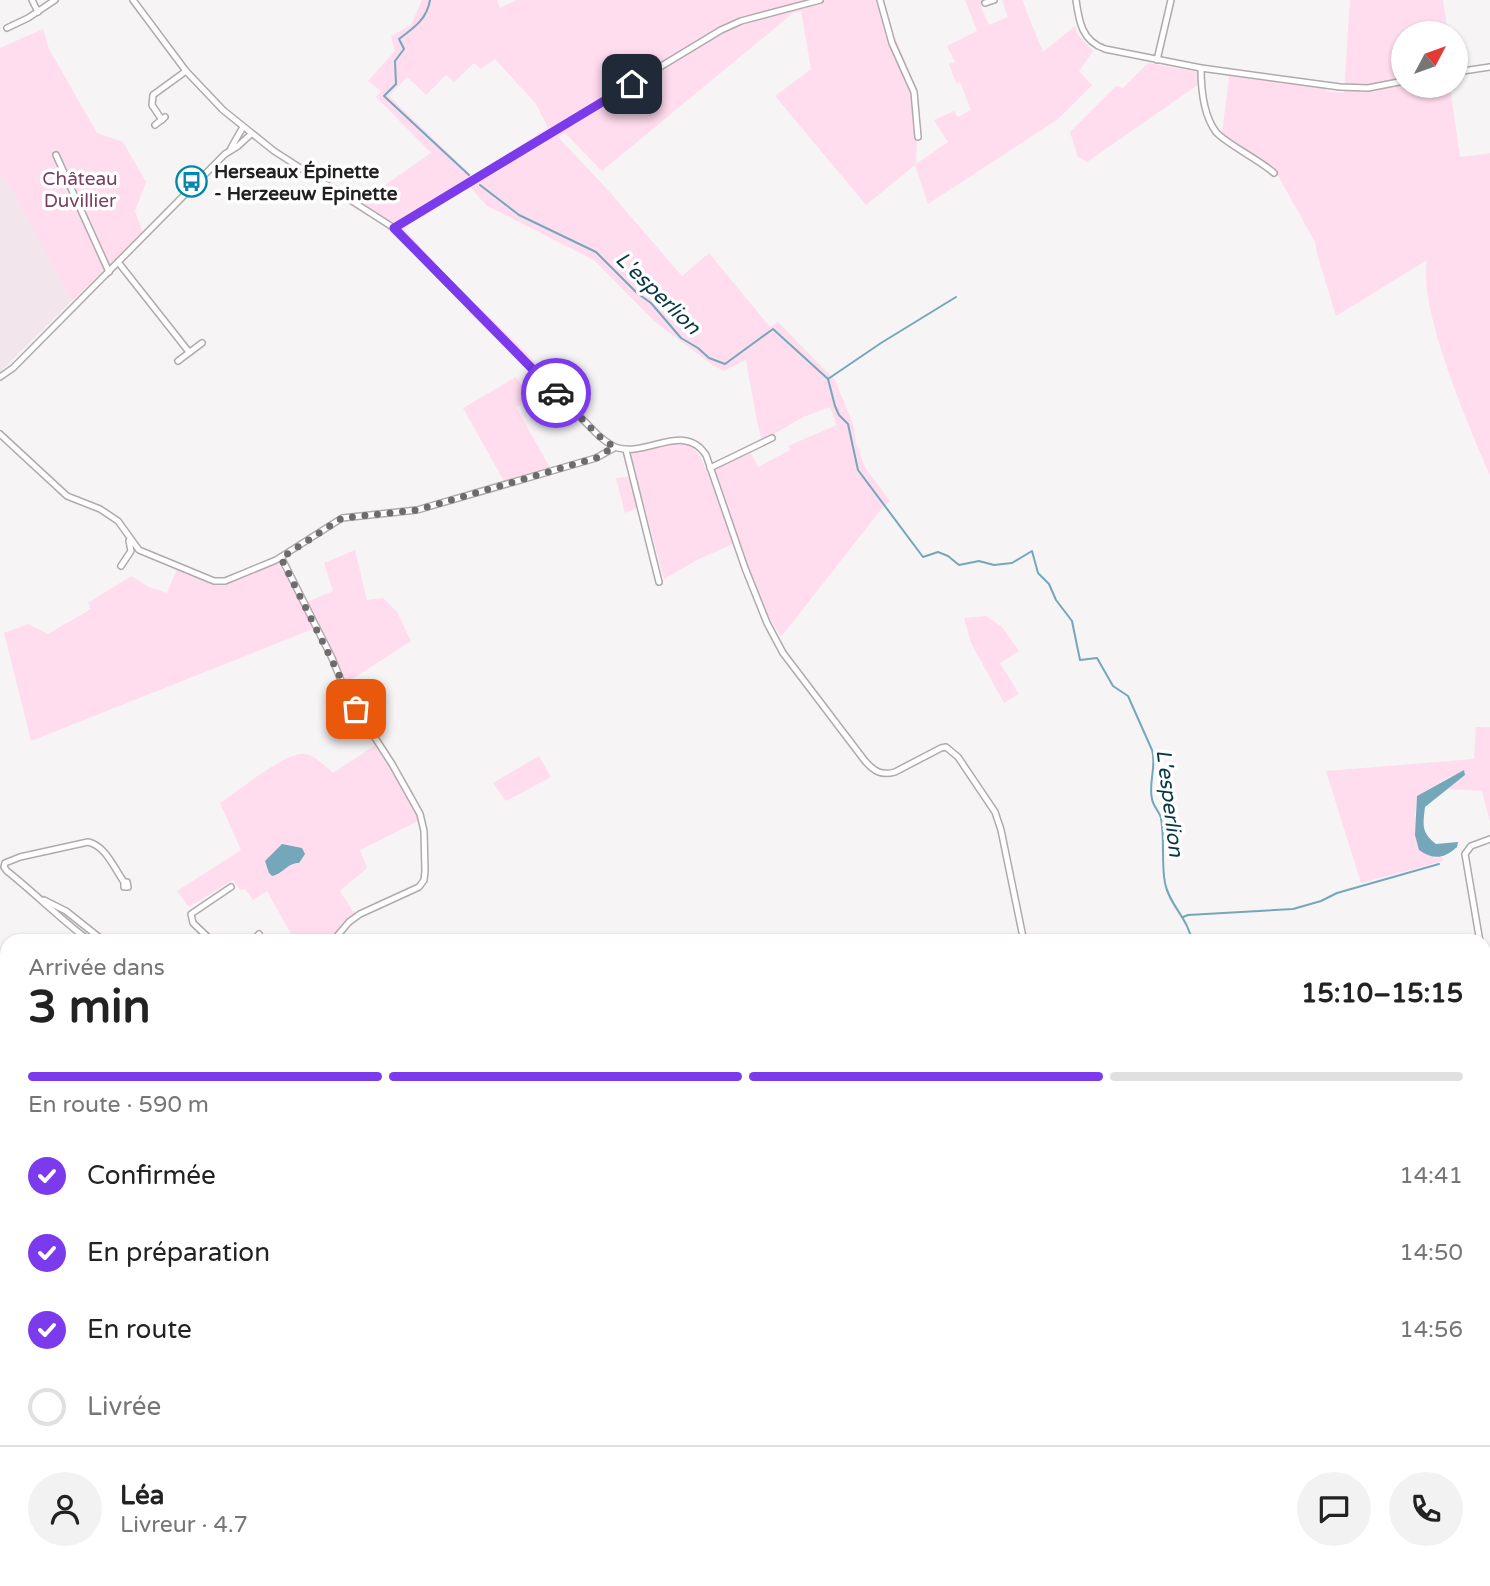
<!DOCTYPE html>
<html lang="fr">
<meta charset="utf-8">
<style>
body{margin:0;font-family:"Varela Round",sans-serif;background:#f2f2f2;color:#222;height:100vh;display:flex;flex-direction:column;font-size:26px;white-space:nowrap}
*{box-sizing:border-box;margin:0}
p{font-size:23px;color:#767676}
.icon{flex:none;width:38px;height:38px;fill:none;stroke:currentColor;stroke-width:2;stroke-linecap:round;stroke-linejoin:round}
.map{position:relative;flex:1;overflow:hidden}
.side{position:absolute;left:0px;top:934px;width:1491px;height:653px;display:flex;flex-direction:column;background:#fff;border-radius:21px 21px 0 0;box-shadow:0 2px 5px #0004}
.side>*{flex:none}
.needle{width:46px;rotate:49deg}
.controls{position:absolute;left:1391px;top:21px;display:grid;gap:14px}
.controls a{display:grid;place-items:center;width:77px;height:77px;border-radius:50%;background:#fff;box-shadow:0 2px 5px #0004;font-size:35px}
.pin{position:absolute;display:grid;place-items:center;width:60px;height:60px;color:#fff;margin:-30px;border-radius:14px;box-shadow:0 4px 10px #0006}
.courier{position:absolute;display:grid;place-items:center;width:70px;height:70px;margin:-35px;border:5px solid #7c3aed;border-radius:50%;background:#fff;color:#222;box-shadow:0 2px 9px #0007}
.overview em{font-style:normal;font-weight:700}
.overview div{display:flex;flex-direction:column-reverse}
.overview{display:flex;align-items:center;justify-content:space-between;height:119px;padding:0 28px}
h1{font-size:46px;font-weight:700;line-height:52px}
.bar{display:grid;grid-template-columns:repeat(4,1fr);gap:10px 7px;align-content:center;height:84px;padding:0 28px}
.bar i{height:9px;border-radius:5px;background:#e0e0e0}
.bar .active{background:#7c3aed}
.bar p{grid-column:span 4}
.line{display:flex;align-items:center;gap:18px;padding:0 28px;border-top:2px solid #e0e0e0}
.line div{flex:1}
.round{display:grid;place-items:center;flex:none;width:74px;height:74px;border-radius:37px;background:#f2f2f2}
ol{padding:0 28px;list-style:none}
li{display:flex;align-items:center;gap:21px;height:77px}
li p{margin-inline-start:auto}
li .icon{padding:7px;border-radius:50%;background:#7c3aed;color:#fff;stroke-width:4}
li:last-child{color:#767676}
li i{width:38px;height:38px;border:4px solid #e0e0e0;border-radius:50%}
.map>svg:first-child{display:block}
.built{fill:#f2e6ec}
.green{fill:#ffdcee;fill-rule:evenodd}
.water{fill:#74a7ba}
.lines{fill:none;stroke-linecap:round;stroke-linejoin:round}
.stream{stroke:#74a7ba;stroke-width:2}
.minor-casing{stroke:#afabad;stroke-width:8}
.secondary-casing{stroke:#afabad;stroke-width:10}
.trunk-casing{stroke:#afabad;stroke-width:11}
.minor{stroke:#fff;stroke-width:5}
.secondary{stroke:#fff;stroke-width:8}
.trunk{stroke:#fff;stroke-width:9}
.done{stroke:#6d6b6c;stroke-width:7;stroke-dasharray:0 12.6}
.route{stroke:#7c3aed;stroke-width:9}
.labels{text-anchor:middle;stroke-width:7;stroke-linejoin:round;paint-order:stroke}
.poi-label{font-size:19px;font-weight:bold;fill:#222121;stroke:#fff;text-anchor:start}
.park-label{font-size:19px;fill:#794062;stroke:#fff}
.water-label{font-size:21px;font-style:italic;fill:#063745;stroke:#fff}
</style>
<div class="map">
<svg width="1490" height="1586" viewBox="0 0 1490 1586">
<rect width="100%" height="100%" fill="#f7f4f6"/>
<g class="built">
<polygon points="5,176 72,301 0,372 0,178"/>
<polygon points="652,1580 745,1580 744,1586 651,1586"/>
</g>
<g class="green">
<path d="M 422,0 L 497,0 L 500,8 L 517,0 L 884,0 L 894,35 L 907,65 L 902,67 L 914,93 L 917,128 L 916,164 L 948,142 L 934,120 L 954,111 L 958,117 L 971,110 L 960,82 L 956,83 L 949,64 L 955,62 L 947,46 L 977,31 L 965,0 L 982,0 L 980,5 L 989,25 L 1008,17 L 1002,0 L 1022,0 L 1043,52 L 1075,26 L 1078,35 L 1093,51 L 1079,71 L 1092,85 L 1058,119 L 928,204 L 915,165 L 866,205 L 775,96 L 811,69 L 801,11 L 793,13 L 602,171 L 565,133 L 558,137 L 607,189 L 682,276 L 709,253 L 770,327 L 778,322 L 835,380 L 853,424 L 856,443 L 866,469 L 890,501 L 883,507 L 781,637 L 765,611 L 737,542 L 699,559 L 664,579 L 644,505 L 625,513 L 616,478 L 636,476 L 630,452 L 678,442 L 690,444 L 701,458 L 707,473 L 751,453 L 758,467 L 790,450 L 788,446 L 837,425 L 830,407 L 803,417 L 762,441 L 757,422 L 746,360 L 724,371 L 714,366 L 655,322 L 594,260 L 487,206 L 470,187 L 403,228 L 435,263 L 428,268 L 384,226 L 299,174 L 305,165 L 362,201 L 431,153 L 376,97 L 381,91 L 368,81 L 395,51 L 391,36 L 411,25 ZM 495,59 L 536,104 L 548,128 L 472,176 L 389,96 L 407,77 L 426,95 L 446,75 L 454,82 L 474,63 L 481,69 Z"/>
<path d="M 1350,0 L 1443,0 L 1448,33 L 1404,33 L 1404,86 L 1450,86 L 1460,157 L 1490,153 L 1490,475 C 1470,429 1417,307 1427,260 L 1336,316 L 1318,257 L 1315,242 L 1277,174 L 1268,164 L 1222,134 L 1230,69 L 1327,82 L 1326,91 L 1344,93 Z"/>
<polygon points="43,29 49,49 97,133 123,142 146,182 135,211 143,233 72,301 5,177 0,178 0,48"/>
<polygon points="1148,63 1198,72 1199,84 1087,162 1078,157 1070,132 1116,86 1123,88"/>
<polygon points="478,306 537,363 528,369 469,312"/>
<polygon points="516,377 531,400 516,407 550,468 504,481 463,408"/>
<polygon points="355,550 367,600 383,598 397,612 411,641 346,683 340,687 329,658 313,629 31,741 4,633 28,624 48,634 91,609 88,603 131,576 149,587 167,593 179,564 208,576 222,578 257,565 260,570 279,563 302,604 333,591 324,563"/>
<polygon points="986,616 1002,627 1019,651 1000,663 1019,694 1004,703 971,643 964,618"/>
<polygon points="1476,727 1490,727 1490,822 1482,791 1448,789 1465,775 1464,771 1447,778 1417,796 1415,816 1433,858 1442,857 1443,861 1361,883 1326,771 1474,759"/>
<path d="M 380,742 L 413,792 L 424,818 L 360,850 L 367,868 L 340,891 L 358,919 L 336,941 L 295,941 L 267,891 L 253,900 L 245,889 L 240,890 L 233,880 L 189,907 L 177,891 L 241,850 L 220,803 C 237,792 286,751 305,754 C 316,756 325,766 333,773 Z"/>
<polygon points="539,756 551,777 506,801 493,783"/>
<polygon points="0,1339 7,1341 7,1415 0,1416"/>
<polygon points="897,1580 975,1580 973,1586 895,1586"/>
<polygon points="1034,1580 1108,1580 1105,1586 1033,1586"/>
</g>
<g class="water">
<path d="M 1464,770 L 1465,775 L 1425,807 C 1423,825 1421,832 1436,844 L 1458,842 L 1457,847 C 1444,859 1433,860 1419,850 L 1415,835 L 1417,796 Z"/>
<path d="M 282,844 L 302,848 L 305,854 L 299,863 C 287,863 283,874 272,876 L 269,873 L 265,861 Z"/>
</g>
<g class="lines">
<g class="stream">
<path d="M 430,0 C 427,19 414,28 399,39 L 404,49 L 395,61 L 396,84 L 384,96 L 469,175"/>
<path d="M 480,185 L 519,215 L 596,252 L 637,293 L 651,303 L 681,338 L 698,348 L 709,358 L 725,364 L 773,329 L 828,379 L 835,406 L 839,415 L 848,424 L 858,470 L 923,557 L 938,552 L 948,556 L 959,565 L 979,561 L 994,565 L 1012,563 L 1032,551 L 1038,573 L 1049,584 L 1056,600 L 1072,621 L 1080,660 L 1097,658 L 1113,686 L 1128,696 L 1152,750 C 1157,766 1148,783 1152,799 C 1153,806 1159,811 1161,818 C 1165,840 1161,862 1165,883 C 1169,905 1189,919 1192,942"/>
<polyline points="828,379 881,343 956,297"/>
<polyline points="1183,917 1188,915 1293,909 1321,901 1337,893 1439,864"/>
<polyline points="1484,1371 1490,1370"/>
<polyline points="1129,1585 1131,1580"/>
<polyline points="1095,1586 1098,1580"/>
</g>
<defs>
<g id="minor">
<polyline points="32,0 38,12"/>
<path d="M 133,0 L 186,71 L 223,110 L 274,151 L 394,228 L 599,436 C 605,441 611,446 618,448 C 648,456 685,422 706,455 L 745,568 L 767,623 L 783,653 L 865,761 C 874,771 881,776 895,772 L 941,748 L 946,747 L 958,757 L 995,812 L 1001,830 L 1024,942"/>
<polyline points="880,0 892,43 914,92 918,137"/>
<path d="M 1076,0 C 1079,22 1082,41 1105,49 L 1201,68 L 1340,87 L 1368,88 L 1404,81"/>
<polyline points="985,3 994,0"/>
<polyline points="7,28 28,18 55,0"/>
<polyline points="1157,60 1171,0"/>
<path d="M 1201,68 C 1201,88 1204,116 1216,132 C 1225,143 1260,160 1274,173"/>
<polyline points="1456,72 1490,67"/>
<polyline points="162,120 152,105 153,95 186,71"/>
<polyline points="155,125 165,117"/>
<polyline points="231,148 243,127"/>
<polyline points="56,155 109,272"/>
<polyline points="394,228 721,30 741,21 820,0"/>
<polyline points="118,262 189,352"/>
<polyline points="178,361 202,343"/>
<polyline points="0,377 13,368 225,154 238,146 251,134"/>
<polyline points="0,434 67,496 100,509 118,521 139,550 214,581 225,581 276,560 342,518 417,510 596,458 614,448"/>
<polyline points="626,450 659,582"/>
<polyline points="710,468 772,438"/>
<polyline points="281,557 332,658 346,693 392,764 420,814 424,831 425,871 424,880 419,887 360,914 349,922 332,942"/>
<polyline points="121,566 131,551 129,541"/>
<polyline points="44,900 66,911 105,942"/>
<path d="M 91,942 C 61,920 36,894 7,871 L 4,867 L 5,863 L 20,857 L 88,842 C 106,846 114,868 124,882 L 124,887 L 128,887 L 127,882 L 124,882"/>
<polyline points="213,942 193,923 191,914 231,887"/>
<polyline points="253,942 259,934"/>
<polyline points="1480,942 1465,854 1471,846 1490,839"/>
<polyline points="1484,964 1490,1010"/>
<polyline points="0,1017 7,1022"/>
<polyline points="1484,1130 1490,1119"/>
<polyline points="1484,1297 1490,1298"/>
<polyline points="0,1472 7,1458"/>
<polyline points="0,1489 7,1490"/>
<polyline points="173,1580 181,1586"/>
<polyline points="1037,1586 1038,1580"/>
</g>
<g id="secondary">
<polyline points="0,994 7,1000"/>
<polyline points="852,1580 861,1586"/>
<polyline points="647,1586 648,1580"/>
</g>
<g id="trunk">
<polyline points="0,1330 7,1332"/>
<polyline points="411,1580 419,1586"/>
</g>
</defs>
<use href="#minor" class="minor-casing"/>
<use href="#secondary" class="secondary-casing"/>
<use href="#trunk" class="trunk-casing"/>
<use href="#minor" class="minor"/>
<use href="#secondary" class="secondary"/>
<use href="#trunk" class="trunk"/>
</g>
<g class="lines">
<polyline class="done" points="356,709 281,558 342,518 417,510 596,458 614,447 599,436 556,393"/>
<polyline class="route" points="556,393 394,228 632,84"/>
</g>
<defs>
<symbol id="bus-ring" viewBox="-11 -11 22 22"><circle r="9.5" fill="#fff" stroke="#0088a9" stroke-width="1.5"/><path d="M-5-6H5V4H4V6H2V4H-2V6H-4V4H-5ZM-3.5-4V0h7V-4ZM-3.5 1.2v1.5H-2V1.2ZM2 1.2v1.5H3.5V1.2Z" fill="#0088a9"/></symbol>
</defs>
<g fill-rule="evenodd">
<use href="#bus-ring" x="174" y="164" width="35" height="35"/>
</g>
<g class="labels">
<g class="poi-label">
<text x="214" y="178">Herseaux Épinette<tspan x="214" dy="22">- Herzeeuw Epinette</tspan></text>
</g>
<g class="park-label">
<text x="80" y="185">Château<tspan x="80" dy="22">Duvillier</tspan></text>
</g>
<g class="water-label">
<text transform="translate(658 293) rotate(44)" y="7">L'esperlion</text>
<text transform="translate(1170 803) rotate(83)" y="7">L'esperlion</text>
</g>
</g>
</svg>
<div class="controls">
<a><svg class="needle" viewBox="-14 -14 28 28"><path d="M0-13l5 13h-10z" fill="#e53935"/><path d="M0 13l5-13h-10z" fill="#767676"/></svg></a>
</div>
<div class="pin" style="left:356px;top:709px;background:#ea580c"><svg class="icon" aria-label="bag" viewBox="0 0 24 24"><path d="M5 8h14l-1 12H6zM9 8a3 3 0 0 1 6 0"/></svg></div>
<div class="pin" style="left:632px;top:84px;background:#1f2937"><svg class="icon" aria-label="home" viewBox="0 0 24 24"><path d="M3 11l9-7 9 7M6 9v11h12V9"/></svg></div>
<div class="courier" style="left:556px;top:393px"><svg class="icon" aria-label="car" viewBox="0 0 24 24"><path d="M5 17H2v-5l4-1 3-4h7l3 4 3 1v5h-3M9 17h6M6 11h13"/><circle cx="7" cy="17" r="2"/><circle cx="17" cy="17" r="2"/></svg></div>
<section class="side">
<div class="overview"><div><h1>3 min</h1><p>Arrivée dans</p></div><em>15:10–15:15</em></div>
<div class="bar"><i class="active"></i><i class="active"></i><i class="active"></i><i></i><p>En route · 590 m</p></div>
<ol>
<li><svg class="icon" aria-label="check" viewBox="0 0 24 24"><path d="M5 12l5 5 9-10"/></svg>Confirmée<p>14:41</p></li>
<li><svg class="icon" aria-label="check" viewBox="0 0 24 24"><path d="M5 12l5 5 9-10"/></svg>En préparation<p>14:50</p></li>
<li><svg class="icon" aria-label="check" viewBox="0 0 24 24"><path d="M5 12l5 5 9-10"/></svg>En route<p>14:56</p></li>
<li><i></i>Livrée</li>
</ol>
<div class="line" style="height:126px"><a class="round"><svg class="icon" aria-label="person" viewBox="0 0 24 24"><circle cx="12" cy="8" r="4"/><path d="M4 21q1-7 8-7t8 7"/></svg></a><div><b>Léa</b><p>Livreur · 4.7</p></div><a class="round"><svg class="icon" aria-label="chat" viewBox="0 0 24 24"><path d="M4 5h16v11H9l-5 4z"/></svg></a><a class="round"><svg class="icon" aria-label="phone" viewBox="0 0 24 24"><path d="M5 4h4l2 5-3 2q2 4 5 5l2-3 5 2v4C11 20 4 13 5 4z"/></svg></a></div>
</section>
</div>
